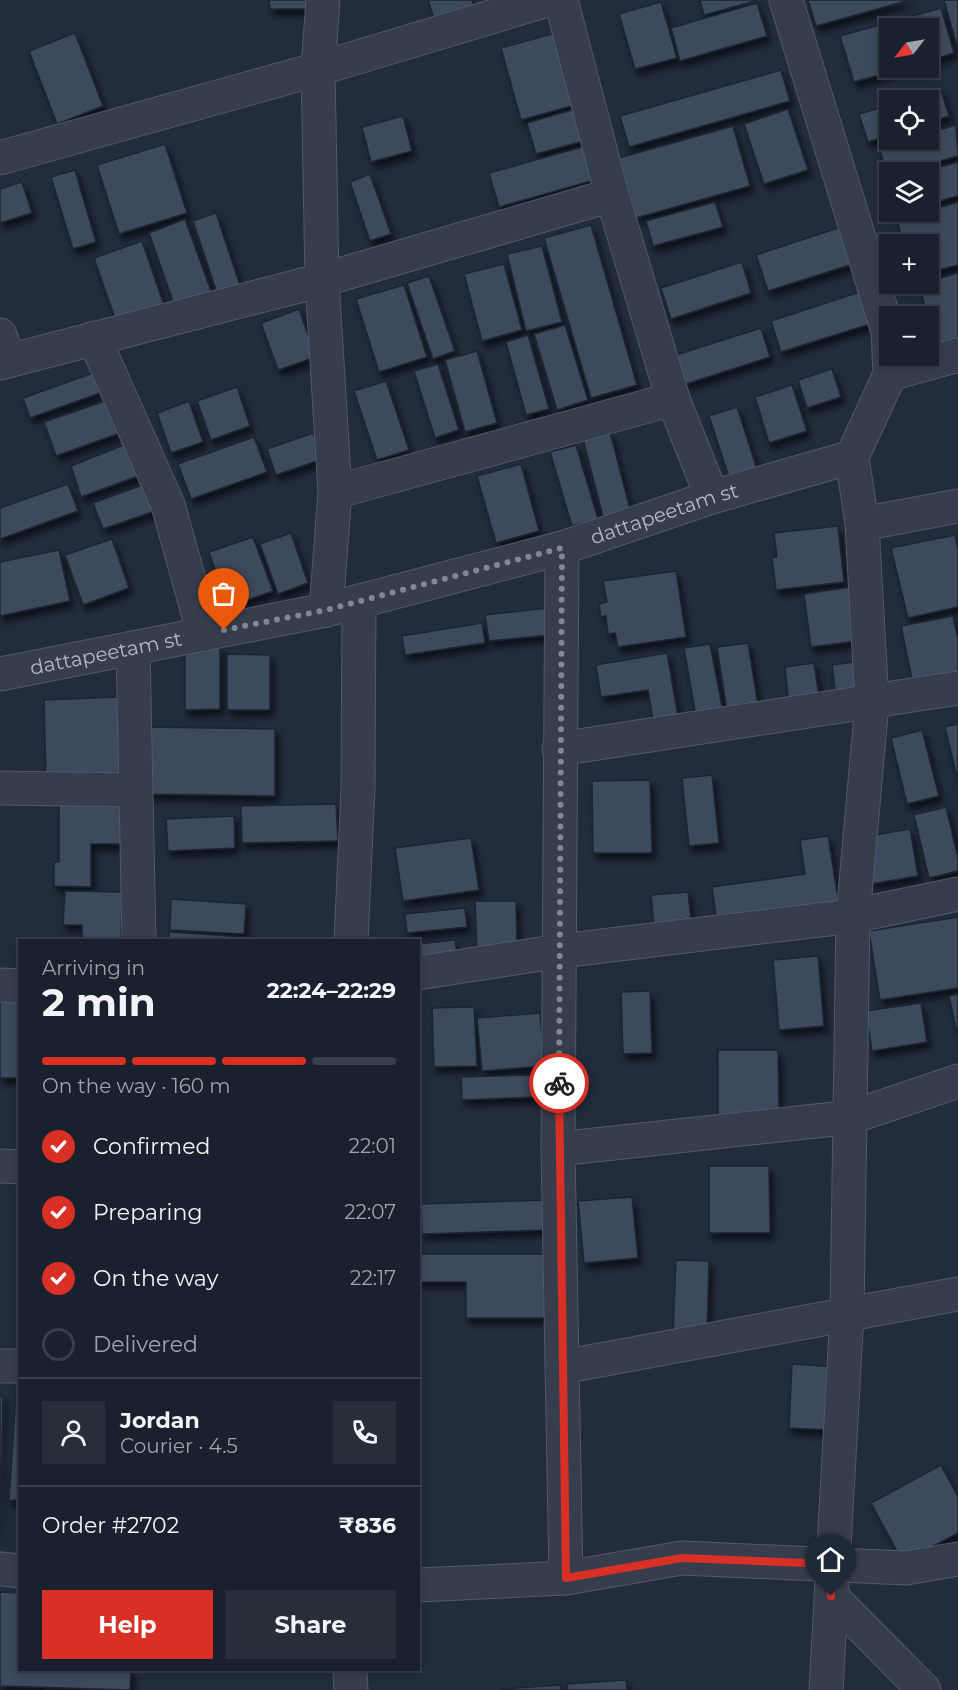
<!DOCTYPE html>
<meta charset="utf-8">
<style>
body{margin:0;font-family:Montserrat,sans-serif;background:#272e3a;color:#f1f3f6;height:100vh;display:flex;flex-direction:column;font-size:22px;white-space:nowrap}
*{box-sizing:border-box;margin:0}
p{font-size:20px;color:#9fa3aa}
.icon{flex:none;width:33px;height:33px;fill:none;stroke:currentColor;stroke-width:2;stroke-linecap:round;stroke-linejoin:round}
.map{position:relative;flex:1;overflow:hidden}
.panel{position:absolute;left:18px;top:939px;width:402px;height:732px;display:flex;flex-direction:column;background:#1a212e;border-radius:0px;box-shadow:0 3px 9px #0003,0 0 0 2px #383e4a}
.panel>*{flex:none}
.needle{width:39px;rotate:239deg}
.buttons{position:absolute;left:879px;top:18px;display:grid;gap:12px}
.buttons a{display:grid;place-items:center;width:60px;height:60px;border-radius:0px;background:#1a212e;box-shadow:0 3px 9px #0003,0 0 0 2px #383e4a;font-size:30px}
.pin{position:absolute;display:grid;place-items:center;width:51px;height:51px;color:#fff;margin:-62px -26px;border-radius:50% 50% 50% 0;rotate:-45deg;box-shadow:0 0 6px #0007}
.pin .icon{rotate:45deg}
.courier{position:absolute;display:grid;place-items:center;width:60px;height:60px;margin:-30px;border:4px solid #d93025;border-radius:50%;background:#fff;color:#222;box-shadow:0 2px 8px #0007}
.overview em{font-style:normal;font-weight:700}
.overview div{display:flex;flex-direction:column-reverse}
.overview{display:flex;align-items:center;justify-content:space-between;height:102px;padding:0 24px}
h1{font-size:39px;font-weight:700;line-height:45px}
.bar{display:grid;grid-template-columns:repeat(4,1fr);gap:9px 6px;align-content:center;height:72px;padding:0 24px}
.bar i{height:8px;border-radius:4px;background:#383e4a}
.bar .current{background:#d93025}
.bar p{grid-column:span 4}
.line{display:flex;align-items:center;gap:15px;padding:0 24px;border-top:2px solid #383e4a}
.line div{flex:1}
.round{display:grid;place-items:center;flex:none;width:63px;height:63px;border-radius:0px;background:#272e3a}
ol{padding:0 24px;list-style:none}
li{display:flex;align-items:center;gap:18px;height:66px}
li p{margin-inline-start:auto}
li .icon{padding:6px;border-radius:50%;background:#d93025;color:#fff;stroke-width:4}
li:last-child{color:#9fa3aa}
li i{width:33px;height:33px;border:3px solid #383e4a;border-radius:50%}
.button{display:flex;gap:12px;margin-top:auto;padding:12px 24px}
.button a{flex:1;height:69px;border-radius:0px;background:#d93025;color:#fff;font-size:24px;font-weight:700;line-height:69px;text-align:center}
.button a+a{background:#272e3a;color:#f1f3f6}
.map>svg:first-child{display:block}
.building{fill:#3e4a5c;stroke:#1d2533;stroke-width:1.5;filter:url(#shadow)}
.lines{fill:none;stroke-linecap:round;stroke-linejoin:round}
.minor-casing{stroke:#515967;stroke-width:35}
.minor{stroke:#363e4d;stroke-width:33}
.done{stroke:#7f8897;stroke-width:6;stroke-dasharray:0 10.8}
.route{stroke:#d93025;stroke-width:8}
.labels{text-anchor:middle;stroke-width:4.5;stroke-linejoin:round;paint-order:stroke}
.street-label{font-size:20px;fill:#b1b9c8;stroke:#1b2331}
</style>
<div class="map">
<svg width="958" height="1690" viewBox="0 0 958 1690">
<defs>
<filter id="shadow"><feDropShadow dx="3.5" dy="6" stdDeviation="3" flood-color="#0009"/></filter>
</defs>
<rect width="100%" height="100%" fill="#222c3d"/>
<g class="building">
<polygon points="269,0 310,0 310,9 270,9"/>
<polygon points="428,0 472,0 474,7 434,19"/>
<polygon points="700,0 755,0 755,1 704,15"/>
<polygon points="808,0 910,0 816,26"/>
<polygon points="944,0 958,0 958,46 957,46"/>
<polygon points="661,2 677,58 635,69 619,14"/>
<polygon points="757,3 767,36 680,61 671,28"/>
<polygon points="941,8 954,53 928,61 928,28 890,28 890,68 905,68 854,82 840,36"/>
<polygon points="559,32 579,104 521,120 501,48"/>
<polygon points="75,33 103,106 57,124 29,51"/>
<polygon points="781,70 790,101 629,147 620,116"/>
<polygon points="941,90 949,116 928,123 928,100 905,100"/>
<polygon points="890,105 890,135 868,142 859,114"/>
<polygon points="575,109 584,141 536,154 527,123"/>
<polygon points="788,109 808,170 764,184 744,124"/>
<polygon points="403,116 412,151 371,162 362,127"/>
<polygon points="956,125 958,156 899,172 890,172 888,176 879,147 905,140 928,140 928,133"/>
<polygon points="733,126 750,186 636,218 619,158"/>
<polygon points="165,144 187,213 119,234 97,165"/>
<polygon points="589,145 598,179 499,207 489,173"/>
<polygon points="958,162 958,196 928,204 928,172 922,172"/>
<polygon points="75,170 96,242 73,249 51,177"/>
<polygon points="370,174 391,234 370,241 350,182"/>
<polygon points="22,182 32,213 0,223 0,189"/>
<polygon points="715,202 723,227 653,246 646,221"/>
<polygon points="958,202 958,265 928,273 928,244 904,244 897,220"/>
<polygon points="216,213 240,285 217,293 193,221"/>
<polygon points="185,219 211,291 174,304 149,233"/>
<polygon points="591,225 637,385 591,398 544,238"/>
<polygon points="844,226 856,263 768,291 756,255"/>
<polygon points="142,241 164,305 116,321 94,258"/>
<polygon points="542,246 562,322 526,331 507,254"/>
<polygon points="742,262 751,293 671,319 661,288"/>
<polygon points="504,264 522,330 482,341 464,274"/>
<polygon points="958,273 958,339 936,345 919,284"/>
<polygon points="429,276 455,351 433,359 407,283"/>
<polygon points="404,285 427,357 379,372 356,299"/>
<polygon points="860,292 870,324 781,352 771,321"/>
<polygon points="299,309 316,357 278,370 261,323"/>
<polygon points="565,325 588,400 557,410 534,334"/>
<polygon points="761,328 770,357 686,384 676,355"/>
<polygon points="528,335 549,409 526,415 506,342"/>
<polygon points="477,351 497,423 465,432 445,360"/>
<polygon points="438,364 459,430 435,438 414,371"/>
<polygon points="832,369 841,397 807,408 798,380"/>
<polygon points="93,373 100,393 30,418 23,398"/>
<polygon points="386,381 409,450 377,460 354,391"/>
<polygon points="792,385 807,431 769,443 755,397"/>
<polygon points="237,387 250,426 211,440 197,401"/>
<polygon points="108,400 120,433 56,456 44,422"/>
<polygon points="189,401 203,442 171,453 157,413"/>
<polygon points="737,407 758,472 730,480 709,416"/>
<polygon points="610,432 631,513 604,520 583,439"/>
<polygon points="313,433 323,459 276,475 267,449"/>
<polygon points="254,437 267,472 191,499 178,464"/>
<polygon points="129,443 141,475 81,497 71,466"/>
<polygon points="576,445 598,519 572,526 550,452"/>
<polygon points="521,464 539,531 496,543 477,476"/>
<polygon points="148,483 158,510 103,529 93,503"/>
<polygon points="68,484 78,511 0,539 0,508"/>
<polygon points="838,526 844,582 776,590 772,557 777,557 774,533"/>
<polygon points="291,533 308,583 278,594 260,544"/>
<polygon points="955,535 958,550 958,607 908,618 891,548"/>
<polygon points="253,537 273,591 228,607 209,552"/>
<polygon points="112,539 129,588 83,605 65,555"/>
<polygon points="59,550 70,601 0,616 0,562"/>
<polygon points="676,571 686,637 618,647 615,633 608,634 606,616 601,617 599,604 607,602 603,581"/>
<polygon points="858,586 865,640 811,647 804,594"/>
<polygon points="547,608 550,635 489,641 485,615"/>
<polygon points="953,616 958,639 958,685 915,694 901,626"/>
<polygon points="482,623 485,643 405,655 402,636"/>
<polygon points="748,643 759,712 728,717 717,647"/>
<polygon points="710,644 724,717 697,722 684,648"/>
<polygon points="185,648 220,648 220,709 185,710"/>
<polygon points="667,653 680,728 655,732 648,690 601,697 596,665"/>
<polygon points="227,654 270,655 270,710 227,710"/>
<polygon points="854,662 859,694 836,697 832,665"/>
<polygon points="814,663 820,703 789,706 785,667"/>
<polygon points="118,697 121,777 46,779 44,700"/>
<polygon points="958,724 958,781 945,727"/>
<polygon points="144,727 275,729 275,796 143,794"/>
<polygon points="922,730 939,796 907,804 891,738"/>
<polygon points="712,775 719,843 689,846 682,778"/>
<polygon points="650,780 652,853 593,853 592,781"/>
<polygon points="59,802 124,803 124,844 91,844 91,887 54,886 54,862 59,862"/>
<polygon points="336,804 338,841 242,843 241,806"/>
<polygon points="946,807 958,858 958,871 929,878 914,815"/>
<polygon points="234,816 235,848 168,851 166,819"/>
<polygon points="910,829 918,876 871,884 869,836"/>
<polygon points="828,836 839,905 717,923 712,887 805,874 800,840"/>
<polygon points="471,838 479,890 403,901 395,848"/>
<polygon points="65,891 122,892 121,940 82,940 82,925 63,925"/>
<polygon points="688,892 691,922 654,925 651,895"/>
<polygon points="171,899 246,904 244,934 170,930"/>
<polygon points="475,901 516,901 517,951 477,952"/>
<polygon points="465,908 467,927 407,933 405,914"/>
<polygon points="958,917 958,988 880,1000 869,931"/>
<polygon points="169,932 244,937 243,940 169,940"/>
<polygon points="455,940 458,961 418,965 418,944"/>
<polygon points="818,956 824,1026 779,1030 773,960"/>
<polygon points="650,991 652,1053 623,1054 621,992"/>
<polygon points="958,994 958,1038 949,996"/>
<rect x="0" y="1000" width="20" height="78"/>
<polygon points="921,1003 927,1042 872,1051 866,1011"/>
<polygon points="474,1007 477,1066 434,1067 432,1008"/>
<polygon points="540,1013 544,1066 482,1071 477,1018"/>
<polygon points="718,1050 778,1050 779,1118 718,1118"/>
<polygon points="535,1075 536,1097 462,1100 461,1077"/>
<polygon points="709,1166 769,1166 770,1233 709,1233"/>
<polygon points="632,1197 638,1258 584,1263 578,1201"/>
<polygon points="546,1200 547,1230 422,1234 421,1204"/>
<polygon points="418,1254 546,1254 547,1318 466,1318 466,1282 418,1282"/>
<polygon points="676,1260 709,1261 707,1333 673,1332"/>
<polygon points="792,1364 835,1367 831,1430 789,1428"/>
<polygon points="17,1379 20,1379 20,1499 9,1501"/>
<polygon points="0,1396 3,1396 0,1541"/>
<polygon points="941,1465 958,1497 958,1533 903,1562 871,1503"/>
<polygon points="0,1592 20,1593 20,1670 131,1670 130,1690 0,1686"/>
<polygon points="626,1680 627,1690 568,1690 567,1684"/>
<polygon points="560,1685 561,1690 502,1690 502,1689"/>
</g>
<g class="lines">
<defs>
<g id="minor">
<polyline points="323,0 318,69 322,280 335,492 326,610"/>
<polyline points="561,0 612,195 673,399 712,497"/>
<polyline points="0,158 318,69 547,0"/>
<polyline points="0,335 8,360"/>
<polyline points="94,338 168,505 204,634"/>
<polyline points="0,363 322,280 612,195"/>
<polyline points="890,374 958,355"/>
<polyline points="335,492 673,399"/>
<polyline points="862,524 958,506"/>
<polyline points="562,548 558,1149 566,1578"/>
<polyline points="133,648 139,940"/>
<path id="s1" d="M 0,674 L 326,610 L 562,548 L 712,497 L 852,457 L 890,374 L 888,332 L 786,0"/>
<polyline points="559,749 958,688"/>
<polyline points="0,788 134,790"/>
<polyline points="351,940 358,789 359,601"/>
<polyline points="418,973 560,951 853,916 958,894"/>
<polyline points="0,985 20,986"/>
<polyline points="558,1149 852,1117 958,1081"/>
<polyline points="0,1166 20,1167"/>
<polyline points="0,1366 20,1366"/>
<polyline points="562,1367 958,1294"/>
<polyline points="0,1569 20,1571"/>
<polyline points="418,1585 566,1578 682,1558 906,1568 958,1559"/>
<polyline points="831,1596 924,1690"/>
<polyline points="350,1670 351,1690"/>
<polyline points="826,1690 847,1313 853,916 872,703 862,524 852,457"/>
</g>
</defs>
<use href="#minor" class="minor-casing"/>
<use href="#minor" class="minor"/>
</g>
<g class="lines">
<polyline class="done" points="224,630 326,610 562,548 559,1083"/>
<polyline class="route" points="559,1083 566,1578 682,1558 832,1564 831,1596"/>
</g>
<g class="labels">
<g class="street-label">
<text dy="7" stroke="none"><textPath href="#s1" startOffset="684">dattapeetam st</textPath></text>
<text dy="7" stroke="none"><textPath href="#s1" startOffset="108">dattapeetam st</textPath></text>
</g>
</g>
</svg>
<div class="buttons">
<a><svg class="needle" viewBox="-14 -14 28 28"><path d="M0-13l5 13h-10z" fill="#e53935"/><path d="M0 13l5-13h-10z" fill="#9fa3aa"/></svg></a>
<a><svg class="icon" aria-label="locate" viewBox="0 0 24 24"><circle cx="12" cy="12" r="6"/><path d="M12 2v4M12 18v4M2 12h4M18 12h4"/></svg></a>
<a><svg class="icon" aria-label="layers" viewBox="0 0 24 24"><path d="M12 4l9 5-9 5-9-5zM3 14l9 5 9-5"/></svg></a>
<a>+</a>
<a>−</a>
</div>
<div class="pin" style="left:224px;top:630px;background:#ea580c"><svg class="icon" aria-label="bag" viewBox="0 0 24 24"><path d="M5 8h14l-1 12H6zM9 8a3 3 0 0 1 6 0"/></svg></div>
<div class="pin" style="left:831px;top:1596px;background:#1f2937"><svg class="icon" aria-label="home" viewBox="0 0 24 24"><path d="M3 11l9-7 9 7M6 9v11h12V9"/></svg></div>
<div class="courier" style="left:559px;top:1083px"><svg class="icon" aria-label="bike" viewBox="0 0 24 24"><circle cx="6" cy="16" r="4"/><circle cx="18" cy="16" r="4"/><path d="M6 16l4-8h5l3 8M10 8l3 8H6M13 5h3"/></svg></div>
<section class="panel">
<div class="overview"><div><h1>2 min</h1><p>Arriving in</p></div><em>22:24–22:29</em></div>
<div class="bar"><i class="current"></i><i class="current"></i><i class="current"></i><i></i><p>On the way · 160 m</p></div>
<ol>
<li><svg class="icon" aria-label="check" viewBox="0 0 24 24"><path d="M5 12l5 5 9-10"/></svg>Confirmed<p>22:01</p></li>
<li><svg class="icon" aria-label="check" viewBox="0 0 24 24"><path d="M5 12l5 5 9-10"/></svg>Preparing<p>22:07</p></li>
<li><svg class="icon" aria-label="check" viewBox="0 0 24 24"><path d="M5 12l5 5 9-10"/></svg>On the way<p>22:17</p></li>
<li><i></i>Delivered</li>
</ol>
<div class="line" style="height:108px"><a class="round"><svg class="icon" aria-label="person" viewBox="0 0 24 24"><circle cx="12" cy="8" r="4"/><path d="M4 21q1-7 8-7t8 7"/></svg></a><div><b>Jordan</b><p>Courier · 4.5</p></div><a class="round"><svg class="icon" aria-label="phone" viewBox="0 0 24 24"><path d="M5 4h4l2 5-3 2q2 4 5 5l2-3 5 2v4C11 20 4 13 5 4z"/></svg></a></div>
<div class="line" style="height:78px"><div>Order #2702</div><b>₹836</b></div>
<div class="button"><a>Help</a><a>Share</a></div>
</section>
</div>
